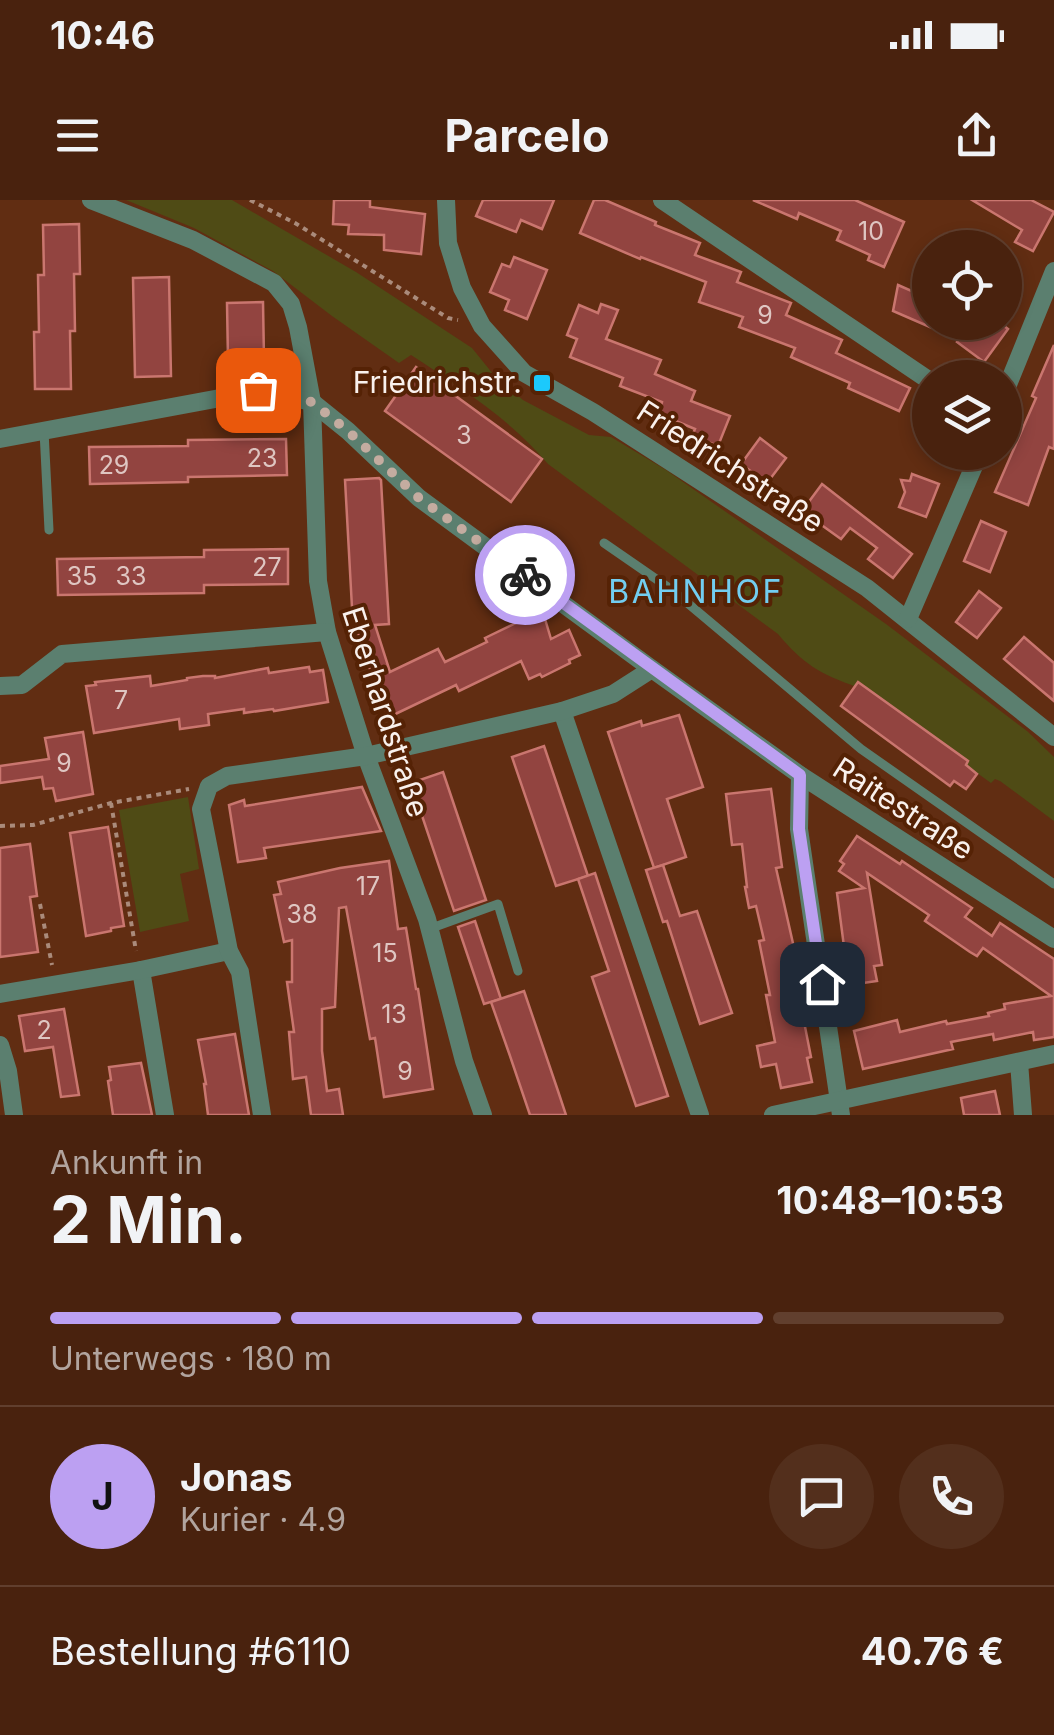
<!DOCTYPE html>
<html lang="de">
<meta charset="utf-8">
<style>
body{margin:0;font-family:Inter,sans-serif;background:#532f1c;color:#f1f3f6;height:100vh;display:flex;flex-direction:column;font-size:38px;white-space:nowrap}
*{box-sizing:border-box;margin:0}
p{font-size:32px;color:#b1a49e}
.icon{flex:none;width:55px;height:55px;fill:none;stroke:currentColor;stroke-width:2;stroke-linecap:round;stroke-linejoin:round}
.map{position:relative;height:915px;overflow:hidden}
.details{display:flex;flex-direction:column;background:#49220e;flex:1}
.details>*{flex:none}
.controls{position:absolute;left:912px;top:30px;display:grid;gap:20px}
.controls a{display:grid;place-items:center;width:110px;height:110px;border-radius:50%;background:#49220e;box-shadow:0 5px 15px #0003,0 0 0 2px #613f2e;font-size:50px}
.pin{position:absolute;display:grid;place-items:center;width:85px;height:85px;color:#fff;margin:-42px;border-radius:20px;box-shadow:0 5px 15px #0006}
.courier{position:absolute;display:grid;place-items:center;width:100px;height:100px;margin:-50px;border:8px solid #bca0f2;border-radius:50%;background:#fff;color:#222;box-shadow:0 2px 12px #0007}
.overview em{font-style:normal;font-weight:700}
.overview div{display:flex;flex-direction:column-reverse}
.overview{display:flex;align-items:center;justify-content:space-between;height:170px;padding:0 50px}
h1{font-size:65px;font-weight:700;line-height:75px}
.bar{display:grid;grid-template-columns:repeat(4,1fr);gap:15px 10px;align-content:center;height:120px;padding:0 50px}
.bar i{height:12px;border-radius:8px;background:#613f2e}
.bar .selected{background:#bca0f2}
.bar p{grid-column:span 4}
.line{display:flex;align-items:center;gap:25px;padding:0 50px;border-top:2px solid #613f2e}
.line div{flex:1}
.round{display:grid;place-items:center;flex:none;width:105px;height:105px;border-radius:52px;background:#532f1c}
.status{display:flex;justify-content:space-between;align-items:center;height:70px;padding:0 50px;background:#49220e;direction:ltr}
.status svg{height:28px;fill:currentColor}
header{display:flex;justify-content:space-between;align-items:center;height:130px;padding:0 50px;background:#49220e;font-size:45px;font-weight:700}
.map>svg:first-child{display:block}
.green{fill:#4f4b15}
.building{fill:#924440;stroke:#ca766f;stroke-width:2.5}
.lines{fill:none;stroke-linecap:round;stroke-linejoin:round}
.path{stroke:#aa8b7b;stroke-width:4;stroke-dasharray:5 5;stroke-linecap:butt}
.lane{stroke:#5b7f6f;stroke-width:9}
.street{stroke:#5b7f6f;stroke-width:18}
.done{stroke:#c4aca0;stroke-width:10;stroke-dasharray:0 18}
.route{stroke:#bca0f2;stroke-width:12}
.poi-dot{fill:#1cc9fc;stroke:#552205;stroke-width:4}
.labels{text-anchor:middle;stroke-width:8;stroke-linejoin:round;paint-order:stroke}
.number-label{font-size:25px;fill:#dfc6c2}
.poi-label{font-size:30px;fill:#f9f1ed;stroke:#552205;text-anchor:end}
.street-label{font-size:30px;fill:#f9f1ed;stroke:#552205}
.neighbourhood-label{font-size:32px;letter-spacing:2.5px;fill:#72cdf0;stroke:#552205}
</style>
<div class="status"><b>10:46</b><svg viewBox="0 0 49 12"><path d="M0 12V9h3v3zM5 12V6h3v6zM10 12V3h3v9zM15 12V0h3v12zM26 1h20v11H26zM47 4h2v5h-2z"/></svg></div>
<header><svg class="icon" aria-label="menu" viewBox="0 0 24 24"><path d="M4 6h16M4 12h16M4 18h16"/></svg>Parcelo<svg class="icon" aria-label="share" viewBox="0 0 24 24"><path d="M12 15V3M7 8l5-5 5 5M5 13v7h14v-7"/></svg></header>
<div class="map">
<svg width="1054" height="915" viewBox="0 0 1054 915">
<rect width="100%" height="100%" fill="#612d12"/>
<g class="green">
<path d="M 126,0 L 232,0 L 356,72 L 472,148 L 493,174 L 523,200 L 589,235 L 611,237 L 666,270 L 886,424 L 1027,531 L 1054,557 L 1054,621 L 1000,581 L 995,579 L 991,583 L 857,487 C 820,474 803,464 778,434 L 548,264 C 510,219 460,187 411,155 L 399,163 L 332,116 L 273,71 L 194,28 Z"/>
<polygon points="188,597 199,669 180,674 189,721 140,732 119,610"/>
</g>
<g class="building">
<polygon points="334,0 370,0 370,7 425,14 421,54 384,50 384,35 348,34 349,25 333,24"/>
<polygon points="483,0 554,0 542,29 521,20 516,32 476,16"/>
<polygon points="594,0 605,0 656,22 655,25 700,43 695,55 741,72 737,82 791,103 786,115 842,140 836,153 910,188 899,211 848,188 850,183 791,157 795,148 739,127 743,117 699,102 706,82 641,57 640,59 580,33"/>
<polygon points="753,0 855,0 904,22 884,67 868,60 870,55 837,40 841,31 799,13 797,19"/>
<polygon points="972,0 1031,0 1054,12 1033,51 1015,42 1022,30"/>
<polygon points="79,24 80,74 74,74 75,131 70,131 71,189 35,189 34,132 39,132 38,75 44,75 43,25"/>
<polygon points="514,57 547,70 527,119 505,110 509,100 490,92 502,64 510,67"/>
<polygon points="169,77 171,176 135,177 133,78"/>
<polygon points="898,85 930,99 930,127 893,111"/>
<polygon points="263,102 264,159 228,160 227,103"/>
<polygon points="601,104 618,110 606,139 661,160 655,174 695,191 691,201 730,216 718,246 692,236 695,229 659,214 662,202 620,186 623,178 570,157 577,139 567,135 579,105 598,113"/>
<polygon points="971,122 999,122 1008,129 984,162 957,142"/>
<polygon points="1054,145 1054,249 1049,247 1028,305 995,292 1036,198 1032,196"/>
<polygon points="416,167 542,259 511,302 385,211"/>
<polygon points="760,238 786,258 767,283 741,264"/>
<polygon points="286,239 287,275 188,277 188,282 90,284 89,247 188,246 188,240"/>
<polygon points="912,274 939,284 926,317 899,307 905,292 901,280 910,281"/>
<polygon points="379,278 381,280 389,424 375,425 390,472 438,449 445,462 487,442 485,438 526,418 525,414 542,409 551,439 569,430 580,455 569,460 570,463 542,477 540,474 529,479 521,461 459,491 456,485 387,518 374,492 377,491 356,426 353,426 345,280"/>
<polygon points="822,284 912,354 893,378 868,359 877,348 850,328 841,339 802,311"/>
<polygon points="981,321 1006,332 990,372 964,361"/>
<polygon points="288,349 288,384 204,385 204,393 58,395 57,359 204,357 204,350"/>
<polygon points="979,391 1001,408 977,438 956,422"/>
<polygon points="1024,437 1054,463 1054,501 1004,459"/>
<polygon points="309,467 310,472 323,470 328,502 274,511 273,509 244,513 244,509 208,514 209,525 180,529 179,519 94,533 86,486 96,485 95,482 150,476 151,486 187,480 187,478 203,476 215,476 215,478 268,468 269,473"/>
<polygon points="858,482 968,561 966,565 977,574 966,589 954,581 950,586 841,506"/>
<polygon points="679,515 703,587 667,599 686,657 654,668 608,532 641,521 642,526"/>
<polygon points="83,532 93,594 56,601 53,588 44,589 42,577 0,583 0,566 49,559 45,538"/>
<polygon points="544,546 588,676 556,686 512,557"/>
<polygon points="443,572 486,700 454,711 411,583"/>
<polygon points="362,587 381,631 264,648 266,658 238,662 229,605 244,600 245,606"/>
<polygon points="771,589 782,667 776,668 799,770 794,771 811,857 807,858 812,882 781,888 776,864 761,867 757,846 775,842 766,795 770,795 759,741 764,740 756,706 749,708 745,687 747,687 742,644 732,645 726,594"/>
<polygon points="108,627 124,726 111,728 111,731 86,736 70,633"/>
<polygon points="857,636 900,664 902,661 972,708 965,717 992,736 1000,723 1054,759 1054,837 1034,840 1033,832 994,840 993,834 951,842 953,849 863,869 854,831 897,820 900,832 946,821 947,824 989,816 988,813 1005,809 1004,804 1051,796 983,748 977,756 970,752 925,721 929,715 867,673 882,765 874,766 877,781 849,785 837,693 864,688 839,671 844,664 840,661"/>
<polygon points="30,644 37,696 30,697 38,752 0,757 0,648"/>
<polygon points="389,661 398,729 406,728 416,789 418,789 433,889 384,897 375,838 370,839 346,707 339,708 335,807 322,809 322,851 327,891 339,889 343,915 311,915 306,877 293,879 289,832 294,832 287,782 292,782 292,740 284,742 274,695 281,694 278,682 340,668"/>
<polygon points="663,665 680,716 697,711 732,813 700,824 667,721 663,722 646,670"/>
<polygon points="595,673 668,896 636,906 592,777 609,771 578,679"/>
<polygon points="475,721 501,799 484,804 458,727"/>
<polygon points="524,791 557,888 566,915 530,915 509,853 491,802"/>
<polygon points="64,809 79,895 61,897 53,847 25,851 19,816"/>
<polygon points="235,834 249,915 208,915 204,884 206,884 198,840"/>
<polygon points="141,863 152,915 113,915 108,881 111,880 109,867"/>
<polygon points="995,891 1000,915 964,915 961,898"/>
</g>
<g class="lines">
<g class="path">
<polyline points="250,0 295,23 448,118 458,120"/>
<polyline points="111,603 136,751"/>
<polyline points="0,626 33,625 111,603 189,589"/>
<polyline points="40,704 52,765"/>
</g>
<g class="lane">
<polyline points="44,231 49,330"/>
<polyline points="604,343 672,390 861,549 1054,684"/>
<polyline points="429,729 498,704 518,771"/>
</g>
<g class="street">
<polyline points="91,0 193,40 274,83 291,104 298,127 312,202 318,381 327,432 366,556 427,719 464,861 483,915"/>
<polyline points="446,0 448,43 462,88 482,126 524,173 593,212 867,388 1054,537"/>
<polyline points="662,0 930,181"/>
<polyline points="1005,192 1054,71"/>
<polyline points="0,239 258,191 312,202 348,231 419,298 652,469 800,575 1054,739"/>
<polyline points="908,419 980,252"/>
<polyline points="0,486 22,485 62,454 327,432"/>
<polyline points="562,511 700,915"/>
<polyline points="800,575 799,629 841,915"/>
<polyline points="141,770 165,915"/>
<polyline points="0,794 141,770 229,751"/>
<polyline points="0,845 8,871 14,915"/>
<polyline points="1019,862 1023,915"/>
<polyline points="262,915 240,772 229,751 201,609 209,586 227,576 366,556 562,511 613,494 652,469"/>
<polyline points="773,915 1054,854"/>
</g>
</g>
<g class="lines">
<polyline class="done" points="258,190 312,202 348,231 419,298 525,375"/>
<polyline class="route" points="525,375 800,575 799,629 822,784"/>
</g>
<rect class="poi-dot" x="532" y="173" width="20" height="20" rx="5"/>
<g class="labels">
<g class="number-label">
<text x="871" y="40">10</text>
<text x="765" y="124">9</text>
<text x="464" y="244">3</text>
<text x="262" y="267">23</text>
<text x="114" y="274">29</text>
<text x="267" y="376">27</text>
<text x="82" y="385">35</text>
<text x="131" y="385">33</text>
<text x="121" y="509">7</text>
<text x="64" y="572">9</text>
<text x="368" y="695">17</text>
<text x="302" y="723">38</text>
<text x="385" y="762">15</text>
<text x="394" y="823">13</text>
<text x="44" y="839">2</text>
<text x="405" y="880">9</text>
</g>
<g class="poi-label">
<text x="522" y="193">Friedrichstr.</text>
</g>
<g class="street-label">
<text transform="translate(730 267) rotate(33)" y="10">Friedrichstraße</text>
<text transform="translate(385 512) rotate(72)" y="10">Eberhardstraße</text>
<text transform="translate(903 609) rotate(33)" y="10">Raitestraße</text>
</g>
<g class="neighbourhood-label">
<text x="696" y="403">BAHNHOF</text>
</g>
</g>
</svg>
<div class="controls">
<a><svg class="icon" aria-label="locate" viewBox="0 0 24 24"><circle cx="12" cy="12" r="6"/><path d="M12 2v4M12 18v4M2 12h4M18 12h4"/></svg></a>
<a><svg class="icon" aria-label="layers" viewBox="0 0 24 24"><path d="M12 4l9 5-9 5-9-5zM3 14l9 5 9-5"/></svg></a>
</div>
<div class="pin" style="left:258px;top:190px;background:#ea580c"><svg class="icon" aria-label="bag" viewBox="0 0 24 24"><path d="M5 8h14l-1 12H6zM9 8a3 3 0 0 1 6 0"/></svg></div>
<div class="pin" style="left:822px;top:784px;background:#1f2937"><svg class="icon" aria-label="home" viewBox="0 0 24 24"><path d="M3 11l9-7 9 7M6 9v11h12V9"/></svg></div>
<div class="courier" style="left:525px;top:375px"><svg class="icon" aria-label="bike" viewBox="0 0 24 24"><circle cx="6" cy="16" r="4"/><circle cx="18" cy="16" r="4"/><path d="M6 16l4-8h5l3 8M10 8l3 8H6M13 5h3"/></svg></div>
</div>
<section class="details">
<div class="overview"><div><h1>2 Min.</h1><p>Ankunft in</p></div><em>10:48–10:53</em></div>
<div class="bar"><i class="selected"></i><i class="selected"></i><i class="selected"></i><i></i><p>Unterwegs · 180 m</p></div>
<div class="line" style="height:180px"><b class="round" style="background:#bca0f2;color:#111">J</b><div><b>Jonas</b><p>Kurier · 4.9</p></div><a class="round"><svg class="icon" aria-label="chat" viewBox="0 0 24 24"><path d="M4 5h16v11H9l-5 4z"/></svg></a><a class="round"><svg class="icon" aria-label="phone" viewBox="0 0 24 24"><path d="M5 4h4l2 5-3 2q2 4 5 5l2-3 5 2v4C11 20 4 13 5 4z"/></svg></a></div>
<div class="line" style="height:130px"><div>Bestellung #6110</div><b>40.76 €</b></div>
</section>
